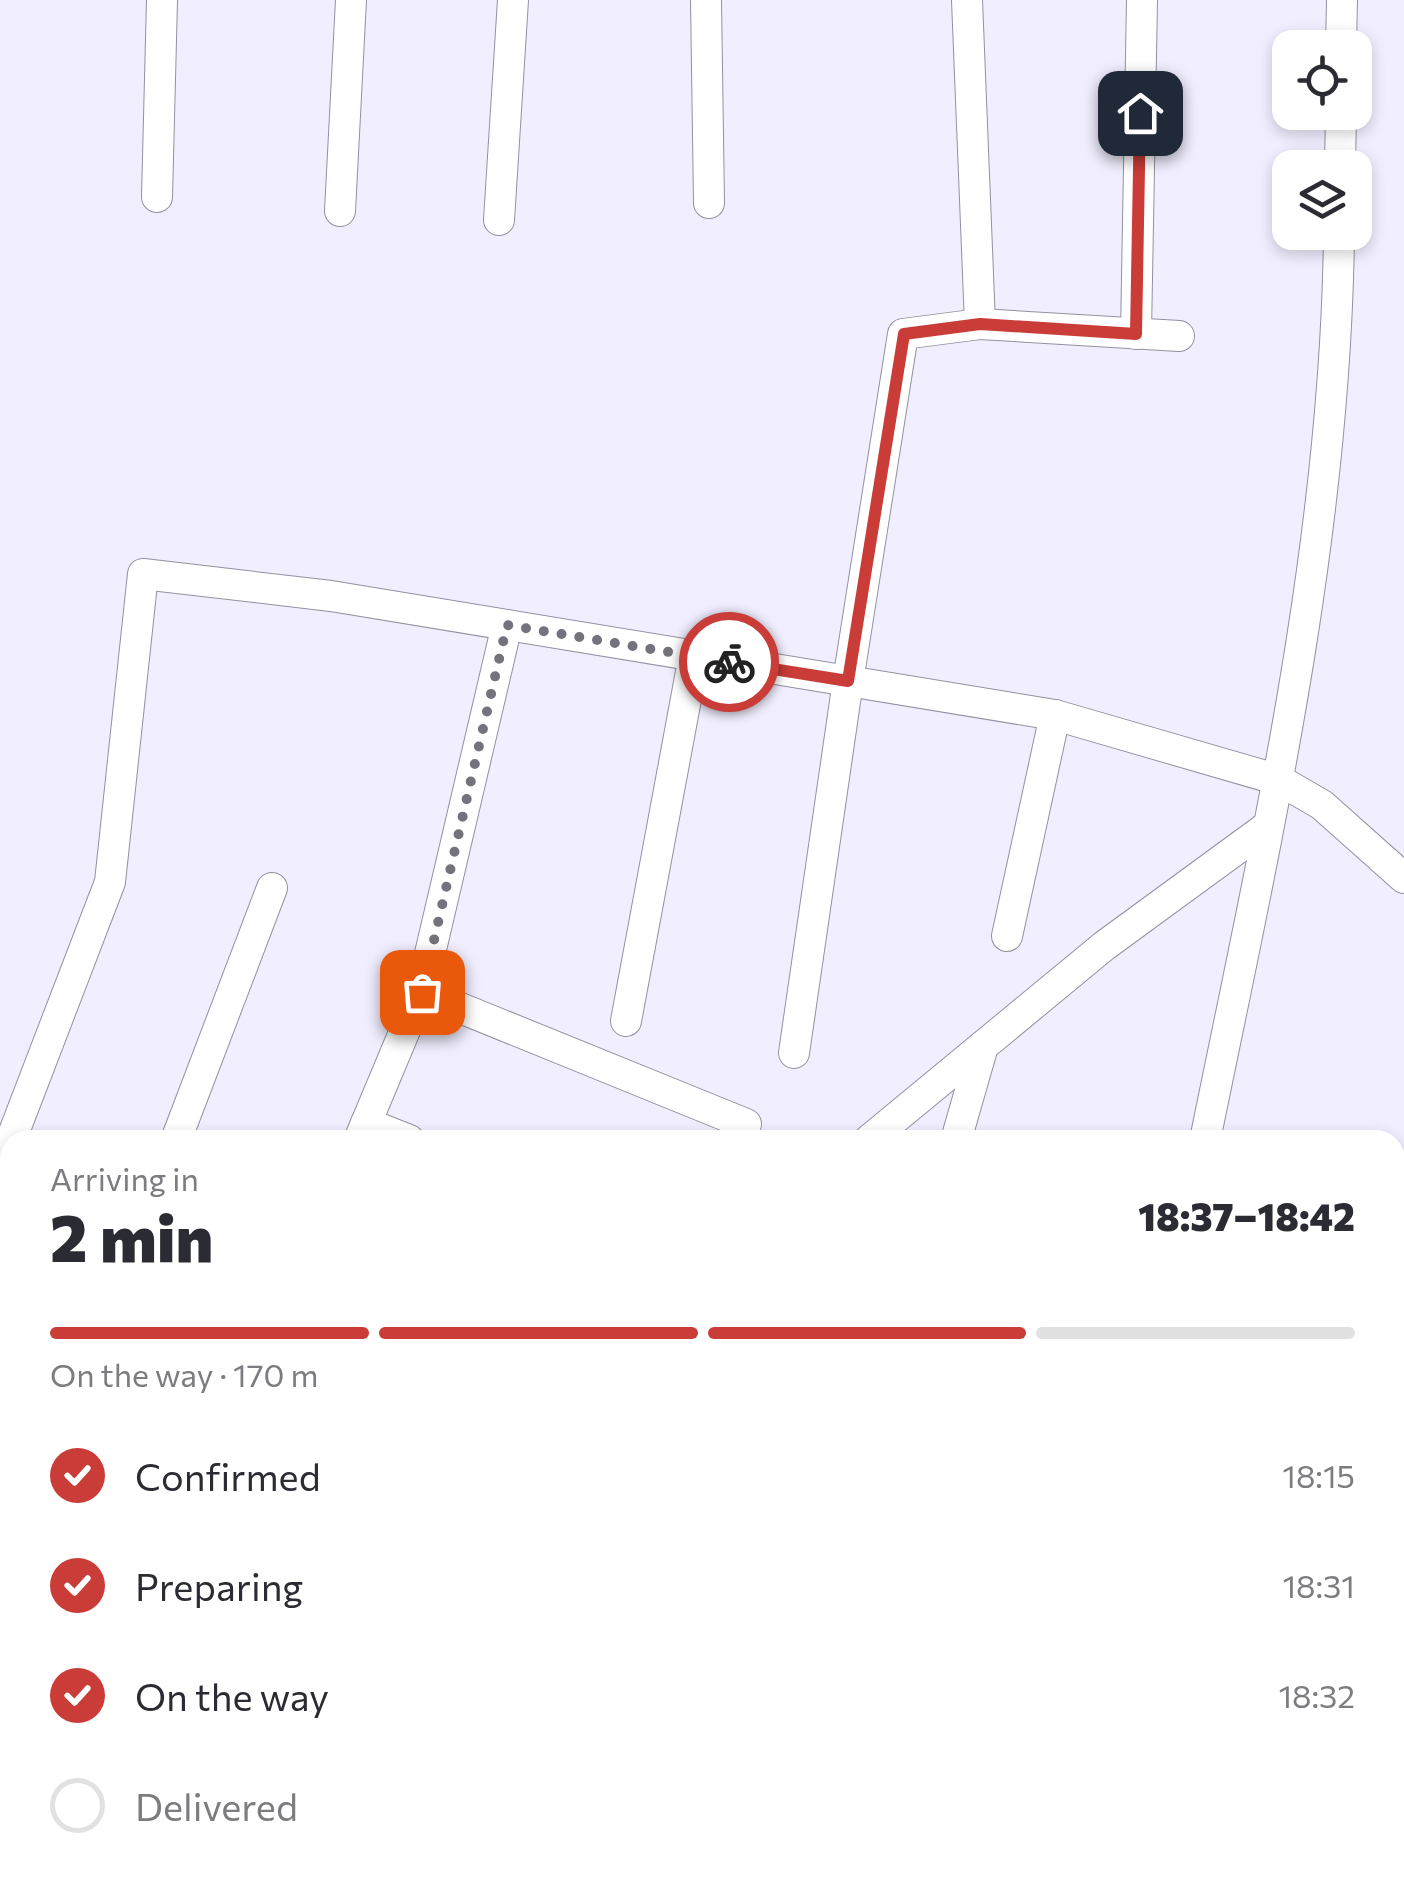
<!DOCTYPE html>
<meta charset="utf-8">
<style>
body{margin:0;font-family:Commissioner,sans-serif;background:#f2f2f3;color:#2b2b33;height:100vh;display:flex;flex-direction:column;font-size:38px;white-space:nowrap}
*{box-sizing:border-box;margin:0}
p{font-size:32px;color:#7c7c81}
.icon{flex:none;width:55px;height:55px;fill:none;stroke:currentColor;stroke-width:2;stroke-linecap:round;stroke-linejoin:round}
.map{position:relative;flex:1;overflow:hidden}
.panel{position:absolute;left:0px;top:1130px;width:1405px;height:750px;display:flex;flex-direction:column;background:#fff;border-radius:30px 30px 0 0;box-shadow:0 5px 15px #0003}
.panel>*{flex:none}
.fabs{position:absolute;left:1272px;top:30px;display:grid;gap:20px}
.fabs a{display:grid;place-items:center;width:100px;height:100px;border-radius:20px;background:#fff;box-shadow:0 5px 15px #0003;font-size:50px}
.pin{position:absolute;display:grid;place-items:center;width:85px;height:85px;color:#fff;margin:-42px;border-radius:20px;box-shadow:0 5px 15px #0006}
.courier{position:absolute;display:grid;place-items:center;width:100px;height:100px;margin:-50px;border:8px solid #ca3c37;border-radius:50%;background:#fff;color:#222;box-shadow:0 2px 12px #0007}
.summary em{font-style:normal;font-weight:800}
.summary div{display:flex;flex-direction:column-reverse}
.summary{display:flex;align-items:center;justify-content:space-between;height:170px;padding:0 50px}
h1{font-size:65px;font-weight:800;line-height:75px}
.bar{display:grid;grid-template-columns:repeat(4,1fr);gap:15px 10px;align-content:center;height:120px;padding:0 50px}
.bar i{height:12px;border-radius:8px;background:#e1e1e2}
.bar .on{background:#ca3c37}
.bar p{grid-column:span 4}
ol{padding:0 50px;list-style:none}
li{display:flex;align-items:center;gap:30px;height:110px}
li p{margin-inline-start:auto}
li .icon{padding:10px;border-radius:50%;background:#ca3c37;color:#fff;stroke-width:4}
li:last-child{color:#7c7c81}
li i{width:55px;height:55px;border:5px solid #e1e1e2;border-radius:50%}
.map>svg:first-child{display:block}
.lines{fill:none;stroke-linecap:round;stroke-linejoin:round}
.minor-casing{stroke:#92919f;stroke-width:32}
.minor{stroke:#fff;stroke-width:30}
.done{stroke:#74727c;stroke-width:10;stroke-dasharray:0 18}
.route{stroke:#ca3c37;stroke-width:12}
</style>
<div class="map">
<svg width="1404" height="1880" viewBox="0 0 1404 1880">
<rect width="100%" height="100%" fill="#f1efff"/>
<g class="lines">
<defs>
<g id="minor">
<polyline points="706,0 709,203"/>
<polyline points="967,0 980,324"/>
<polyline points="1341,48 1342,0"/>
<polyline points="1340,168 1341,112"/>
<polyline points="157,197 162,0"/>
<polyline points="340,211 351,0"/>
<polyline points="499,220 513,0"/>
<polyline points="1136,334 1142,0"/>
<polyline points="1007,936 1055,715"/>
<polyline points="421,992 746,1124"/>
<polyline points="626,1021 694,656"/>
<polyline points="794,1053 848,681 903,334 980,324 1179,336"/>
<polyline points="366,1123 409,1140"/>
<polyline points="11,1140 110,882 143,574 331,596 1055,715 1279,780 1322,805 1404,878"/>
<polyline points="176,1140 272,888"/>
<polyline points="359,1140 421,992 507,625"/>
<polyline points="869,1140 1104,946 1268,826"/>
<polyline points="956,1140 983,1046"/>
<path d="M 1205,1140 C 1266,841 1336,539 1339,232"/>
<polyline points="0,1170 10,1144"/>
<polyline points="0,1215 10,1219"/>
<polyline points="1395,1593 1404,1550"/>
<polyline points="0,1829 10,1811"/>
<polyline points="222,1880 225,1870"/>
<polyline points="786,1880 788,1870"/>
<polyline points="1055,1880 1057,1870"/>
<polyline points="1334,1880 1337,1870"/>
</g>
</defs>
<use href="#minor" class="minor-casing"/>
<use href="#minor" class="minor"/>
</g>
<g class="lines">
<polyline class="done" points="422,992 507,625 729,662"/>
<polyline class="route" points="729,662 848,681 904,334 980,324 1136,334 1140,113"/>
</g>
</svg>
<div class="fabs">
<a><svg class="icon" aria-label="locate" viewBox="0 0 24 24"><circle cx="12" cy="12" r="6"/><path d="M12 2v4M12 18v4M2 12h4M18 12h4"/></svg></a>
<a><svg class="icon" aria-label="layers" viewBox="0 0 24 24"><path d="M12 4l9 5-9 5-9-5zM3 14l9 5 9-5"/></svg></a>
</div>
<div class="pin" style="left:422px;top:992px;background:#ea580c"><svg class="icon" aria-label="bag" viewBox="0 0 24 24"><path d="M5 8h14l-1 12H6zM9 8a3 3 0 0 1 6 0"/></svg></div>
<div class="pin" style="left:1140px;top:113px;background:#1f2937"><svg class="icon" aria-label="home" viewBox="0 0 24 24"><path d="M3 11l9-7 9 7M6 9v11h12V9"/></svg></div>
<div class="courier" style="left:729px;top:662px"><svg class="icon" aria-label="bike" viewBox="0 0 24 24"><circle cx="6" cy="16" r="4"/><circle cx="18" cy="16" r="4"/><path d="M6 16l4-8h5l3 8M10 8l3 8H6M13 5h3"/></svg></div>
<section class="panel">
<div class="summary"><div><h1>2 min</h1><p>Arriving in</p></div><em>18:37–18:42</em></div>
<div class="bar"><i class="on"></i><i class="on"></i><i class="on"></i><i></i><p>On the way · 170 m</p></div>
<ol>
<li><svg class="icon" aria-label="check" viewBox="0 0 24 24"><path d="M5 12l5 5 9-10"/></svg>Confirmed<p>18:15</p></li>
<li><svg class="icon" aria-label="check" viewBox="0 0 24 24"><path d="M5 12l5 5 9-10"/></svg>Preparing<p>18:31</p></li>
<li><svg class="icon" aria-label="check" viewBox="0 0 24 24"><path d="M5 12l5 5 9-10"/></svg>On the way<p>18:32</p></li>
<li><i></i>Delivered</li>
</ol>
</section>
</div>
